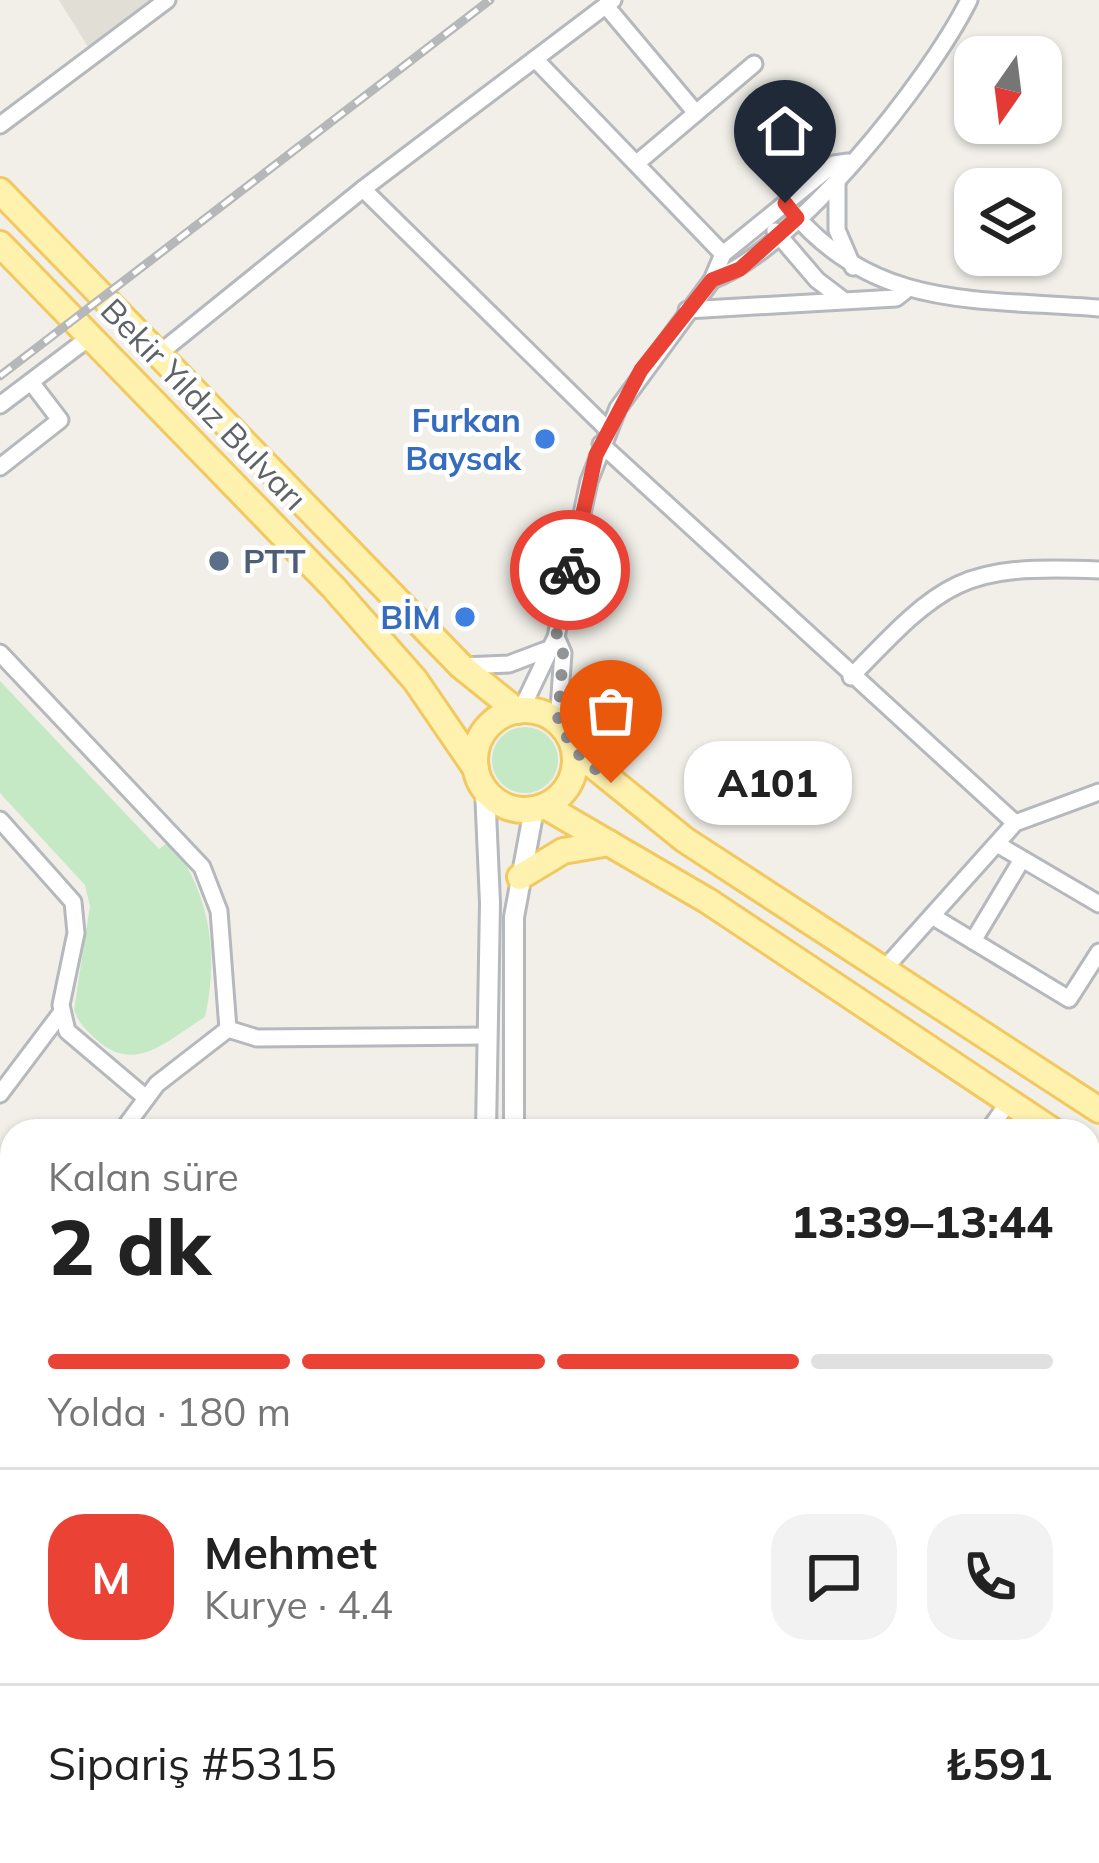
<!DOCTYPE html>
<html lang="tr">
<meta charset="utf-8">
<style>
body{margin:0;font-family:Mulish,sans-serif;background:#f2f2f2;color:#222;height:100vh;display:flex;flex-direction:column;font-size:45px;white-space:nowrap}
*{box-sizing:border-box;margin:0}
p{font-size:39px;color:#767676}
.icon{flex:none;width:66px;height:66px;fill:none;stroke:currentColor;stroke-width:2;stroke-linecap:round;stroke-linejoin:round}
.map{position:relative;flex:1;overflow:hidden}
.panel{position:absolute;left:0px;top:1119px;width:1101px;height:744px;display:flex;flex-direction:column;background:#fff;border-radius:36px 36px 0 0;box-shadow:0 3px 9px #0004}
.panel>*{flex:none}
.needle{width:78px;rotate:194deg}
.buttons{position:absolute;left:954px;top:36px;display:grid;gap:24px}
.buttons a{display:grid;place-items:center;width:108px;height:108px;border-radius:24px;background:#fff;box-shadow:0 3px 9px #0004;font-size:60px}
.pin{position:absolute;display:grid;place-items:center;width:102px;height:102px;color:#fff;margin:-123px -51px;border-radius:50% 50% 50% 0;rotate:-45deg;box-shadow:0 0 12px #0007}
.pin .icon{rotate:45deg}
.courier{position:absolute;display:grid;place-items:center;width:120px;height:120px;margin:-60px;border:9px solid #ea4335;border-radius:50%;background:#fff;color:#222;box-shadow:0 3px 15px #0007}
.bubble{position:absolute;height:84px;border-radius:36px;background:#fff;box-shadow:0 3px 9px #0004;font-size:39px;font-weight:800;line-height:84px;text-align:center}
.head em{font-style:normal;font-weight:800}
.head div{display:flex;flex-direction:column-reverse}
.head{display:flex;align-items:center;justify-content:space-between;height:204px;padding:0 48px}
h1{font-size:78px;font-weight:800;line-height:90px}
.bar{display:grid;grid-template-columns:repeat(4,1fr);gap:18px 12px;align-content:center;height:144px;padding:0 48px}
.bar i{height:15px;border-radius:9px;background:#e0e0e0}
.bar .current{background:#ea4335}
.bar p{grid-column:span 4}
.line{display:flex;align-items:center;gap:30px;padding:0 48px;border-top:3px solid #e0e0e0}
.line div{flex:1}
.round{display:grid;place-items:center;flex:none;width:126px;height:126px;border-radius:36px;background:#f2f2f2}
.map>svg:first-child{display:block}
.education{fill:#e1ded6}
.green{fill:#c5e8c5}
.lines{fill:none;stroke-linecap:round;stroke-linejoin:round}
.minor-casing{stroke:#b5b8bc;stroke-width:21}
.tertiary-casing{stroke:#b5b8bc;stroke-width:24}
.primary-casing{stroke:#f2c960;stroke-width:30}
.minor{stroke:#fff;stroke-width:15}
.tertiary{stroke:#fff;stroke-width:18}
.primary{stroke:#fff2af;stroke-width:24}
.rail-casing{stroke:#b6b7b8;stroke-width:9}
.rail{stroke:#fff;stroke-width:4.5;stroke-dasharray:14;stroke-linecap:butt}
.done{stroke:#929495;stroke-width:12;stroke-dasharray:0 21.6}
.route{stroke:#ea4335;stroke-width:15}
.shop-dot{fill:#3f7fe0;stroke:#fff;stroke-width:4.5}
.service-dot{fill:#5c6f8a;stroke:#fff;stroke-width:4.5}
.labels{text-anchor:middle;stroke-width:9;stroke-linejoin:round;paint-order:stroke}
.street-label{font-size:33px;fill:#5f6368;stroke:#fff}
.shop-label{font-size:33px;font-weight:bold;fill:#366cbe;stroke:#fff;text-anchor:end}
.service-label{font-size:33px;font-weight:bold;fill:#4e5e75;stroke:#fff;text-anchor:start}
</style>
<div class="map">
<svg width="1099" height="1863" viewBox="0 0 1099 1863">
<rect width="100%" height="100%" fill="#f1efe8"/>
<g class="education">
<polygon points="59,0 150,0 88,47"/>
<polygon points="475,1851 646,1851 643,1863 466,1863"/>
</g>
<g class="green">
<path d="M 0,681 L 159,849 L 170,841 C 210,893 219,953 205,1017 C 167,1040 136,1075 97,1040 C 86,1030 79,1024 74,1010 L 90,906 L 85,885 L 0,793 Z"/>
<circle cx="525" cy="760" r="33"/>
</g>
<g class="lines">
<defs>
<g id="minor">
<polyline points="606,6 696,113"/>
<polyline points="535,59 723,254"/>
<polyline points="0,125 167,0"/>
<polyline points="637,163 754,64"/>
<polyline points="837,178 837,230 853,267"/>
<polyline points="363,189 607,429"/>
<path d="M 791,210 C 874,311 979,298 1099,308"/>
<polyline points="775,231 817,280 842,299"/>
<path d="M 712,280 C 795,249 929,81 969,0"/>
<polyline points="687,310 896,298 905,291"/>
<polyline points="156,356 363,189 613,0"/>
<polyline points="0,405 90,337"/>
<polyline points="601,444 1015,823"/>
<polyline points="0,467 60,420 31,382"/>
<polyline points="556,637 563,653 558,722"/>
<polyline points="0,653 202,867 219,911 228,1029"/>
<polyline points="462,666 509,664 546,650"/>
<path d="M 851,677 C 944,580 961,564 1099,570"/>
<polyline points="521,710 556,637 589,481 618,408 712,280 723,254 834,164 848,162"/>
<polyline points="0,820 73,902 76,933 61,1005 67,1031 146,1098"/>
<polyline points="997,844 1099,904"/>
<polyline points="932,916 1069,999 1099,952"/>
<polyline points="973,941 1021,861"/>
<polyline points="886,967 1015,823 1099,792"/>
<polyline points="228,1029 257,1038 488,1036"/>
<polyline points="0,1094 61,1013"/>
<polyline points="122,1131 157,1084 228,1029"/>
<polyline points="988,1131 1008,1103"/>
<polyline points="0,1295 12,1279"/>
<polyline points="0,1335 12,1339"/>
<polyline points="1089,1399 1099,1407"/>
<polyline points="1089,1469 1099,1455"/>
<polyline points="1089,1529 1099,1534"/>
<polyline points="0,1627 6,1668"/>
<polyline points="1089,1659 1099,1665"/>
<polyline points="0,1731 12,1715"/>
<polyline points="1089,1775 1099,1781"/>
<polyline points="798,1857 801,1851"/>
<polyline points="438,1863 447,1851"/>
</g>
<g id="tertiary">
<polyline points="485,789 490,903 486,1131"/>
<polyline points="514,1131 514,917 534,809"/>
<polyline points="201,1863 210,1851"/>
<polyline points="237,1863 246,1851"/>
</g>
<g id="primary">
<polyline points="0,191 461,666 517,711"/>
<polyline points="0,244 334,588 415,680 476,769"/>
<circle cx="525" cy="760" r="50"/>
<polyline points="575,751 685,840 1099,1110"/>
<polyline points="545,806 708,901 1053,1131"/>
<polyline points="520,877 563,851 609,843"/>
<polyline points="1089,1153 1099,1160"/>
</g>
</defs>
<use href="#minor" class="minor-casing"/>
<use href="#tertiary" class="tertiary-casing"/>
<use href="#primary" class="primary-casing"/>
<use href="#minor" class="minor"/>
<use href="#tertiary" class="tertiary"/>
<use href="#primary" class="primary"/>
<defs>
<polyline id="rail" points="0,376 490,0"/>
</defs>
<use href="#rail" class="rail-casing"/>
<use href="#rail" class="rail"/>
</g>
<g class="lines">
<polyline class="done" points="570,570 556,637 563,653 558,722 575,751 611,783"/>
<polyline class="route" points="570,570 596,455 641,370 712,280 740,269 797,218 785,203"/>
</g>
<g class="shop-dot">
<circle cx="545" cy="439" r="12"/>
<circle cx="465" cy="617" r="12"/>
</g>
<circle class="service-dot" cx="219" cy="561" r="12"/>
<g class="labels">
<g class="street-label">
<text transform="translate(204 404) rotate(46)" y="12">Bekir Yıldız Bulvarı</text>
</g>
<g class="shop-label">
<text x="521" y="432">Furkan<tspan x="521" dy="38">Baysak</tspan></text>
<text x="441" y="629">BİM</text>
</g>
<g class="service-label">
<text x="243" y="573">PTT</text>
</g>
</g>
</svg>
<div class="buttons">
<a><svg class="needle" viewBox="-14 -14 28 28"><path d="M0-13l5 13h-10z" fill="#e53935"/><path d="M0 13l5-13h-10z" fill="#767676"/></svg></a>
<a><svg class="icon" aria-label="layers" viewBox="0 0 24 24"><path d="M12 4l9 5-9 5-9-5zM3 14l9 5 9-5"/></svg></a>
</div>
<div class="pin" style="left:611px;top:783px;background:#ea580c"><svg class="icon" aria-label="bag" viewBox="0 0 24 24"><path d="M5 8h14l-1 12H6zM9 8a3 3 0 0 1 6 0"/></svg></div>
<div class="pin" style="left:785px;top:203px;background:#1f2937"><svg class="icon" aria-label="home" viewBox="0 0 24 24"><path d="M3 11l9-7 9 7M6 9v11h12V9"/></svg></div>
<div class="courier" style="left:570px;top:570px"><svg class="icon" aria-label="bike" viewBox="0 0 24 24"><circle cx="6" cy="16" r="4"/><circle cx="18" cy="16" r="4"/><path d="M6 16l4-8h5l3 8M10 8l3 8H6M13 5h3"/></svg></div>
<div class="bubble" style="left:684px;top:741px;width:168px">A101</div>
<section class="panel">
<div class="head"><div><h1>2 dk</h1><p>Kalan süre</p></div><em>13:39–13:44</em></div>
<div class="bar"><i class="current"></i><i class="current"></i><i class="current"></i><i></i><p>Yolda · 180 m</p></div>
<div class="line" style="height:216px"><b class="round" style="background:#ea4335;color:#fff">M</b><div><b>Mehmet</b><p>Kurye · 4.4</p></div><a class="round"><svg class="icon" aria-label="chat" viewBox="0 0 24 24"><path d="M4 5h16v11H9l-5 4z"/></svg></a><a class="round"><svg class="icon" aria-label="phone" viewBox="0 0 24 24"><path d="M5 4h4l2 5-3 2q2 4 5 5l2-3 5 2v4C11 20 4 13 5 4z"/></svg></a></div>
<div class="line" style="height:156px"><div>Sipariş #5315</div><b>₺591</b></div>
</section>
</div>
